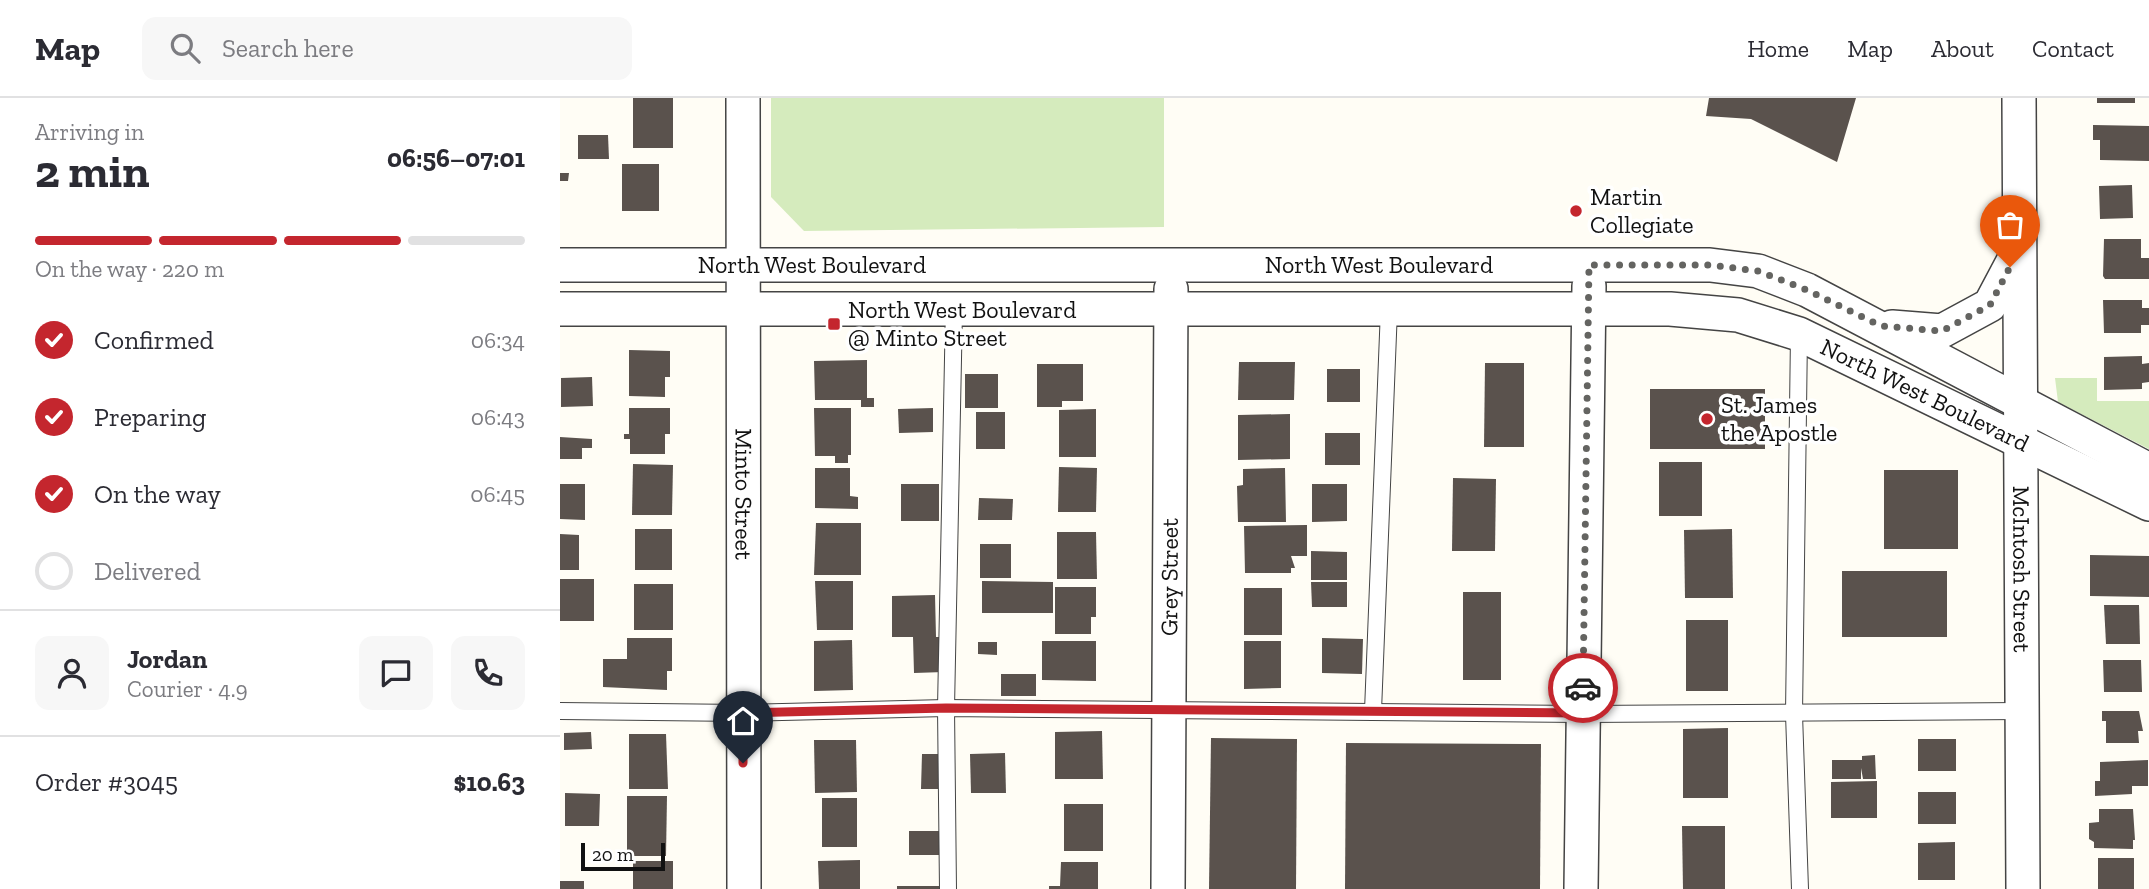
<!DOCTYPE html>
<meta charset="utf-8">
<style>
body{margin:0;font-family:"Zilla Slab",serif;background:#f7f7f7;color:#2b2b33;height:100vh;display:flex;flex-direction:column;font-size:26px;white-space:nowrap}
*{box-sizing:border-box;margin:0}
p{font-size:23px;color:#7c7c81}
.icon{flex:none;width:38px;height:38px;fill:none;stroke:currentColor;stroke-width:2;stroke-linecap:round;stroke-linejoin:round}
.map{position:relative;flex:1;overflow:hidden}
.sheet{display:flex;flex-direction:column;background:#fff;width:560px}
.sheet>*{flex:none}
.scale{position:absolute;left:21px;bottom:18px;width:84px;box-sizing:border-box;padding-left:7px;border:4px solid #111;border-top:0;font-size:19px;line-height:24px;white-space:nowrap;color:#111;-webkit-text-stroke:5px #fff;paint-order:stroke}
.pin{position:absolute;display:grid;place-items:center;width:60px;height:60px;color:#fff;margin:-72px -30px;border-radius:50% 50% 50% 0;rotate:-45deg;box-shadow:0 0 7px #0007}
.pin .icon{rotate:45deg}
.courier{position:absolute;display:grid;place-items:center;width:70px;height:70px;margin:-35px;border:5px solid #c4262e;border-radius:50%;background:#fff;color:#222;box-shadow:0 2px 9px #0007}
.headline em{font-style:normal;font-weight:700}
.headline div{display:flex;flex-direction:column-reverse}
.headline{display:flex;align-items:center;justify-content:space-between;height:119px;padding:0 35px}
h1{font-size:46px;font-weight:700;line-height:52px}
.bar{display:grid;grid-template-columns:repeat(4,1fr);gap:10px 7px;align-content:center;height:84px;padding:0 35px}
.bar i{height:9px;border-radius:5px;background:#e1e1e2}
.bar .selected{background:#c4262e}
.bar p{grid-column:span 4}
.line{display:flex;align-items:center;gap:18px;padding:0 35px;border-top:2px solid #e1e1e2}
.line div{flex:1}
.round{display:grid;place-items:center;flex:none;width:74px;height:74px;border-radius:14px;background:#f7f7f7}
ol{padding:0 35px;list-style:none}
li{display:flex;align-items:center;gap:21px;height:77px}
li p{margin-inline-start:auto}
li .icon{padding:7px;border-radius:50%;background:#c4262e;color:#fff;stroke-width:4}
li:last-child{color:#7c7c81}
li i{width:38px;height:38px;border:4px solid #e1e1e2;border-radius:50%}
header{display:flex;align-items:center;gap:42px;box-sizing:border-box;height:98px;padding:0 35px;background:#fff;border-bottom:2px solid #e1e1e2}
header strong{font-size:33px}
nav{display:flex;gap:38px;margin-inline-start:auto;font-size:24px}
.search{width:490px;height:63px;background:#f7f7f7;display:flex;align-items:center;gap:18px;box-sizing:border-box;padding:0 24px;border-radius:14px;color:#7c7c81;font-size:26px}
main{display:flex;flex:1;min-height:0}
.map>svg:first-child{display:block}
.green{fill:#d5ebbd}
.building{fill:#5a524d}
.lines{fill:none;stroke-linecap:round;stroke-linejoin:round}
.service-casing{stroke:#444;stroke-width:18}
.minor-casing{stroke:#444;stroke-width:36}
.service{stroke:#fff;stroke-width:16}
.minor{stroke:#fff;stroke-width:33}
.done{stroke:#646461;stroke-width:7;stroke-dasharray:0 12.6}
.route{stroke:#c4262e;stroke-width:9}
.poi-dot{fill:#c4262e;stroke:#fff;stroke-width:2.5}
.labels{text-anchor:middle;stroke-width:7;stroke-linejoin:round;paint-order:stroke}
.poi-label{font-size:24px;fill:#111;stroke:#fff;text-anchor:start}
.street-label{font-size:24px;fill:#111;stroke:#fff}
</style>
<header>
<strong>Map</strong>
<div class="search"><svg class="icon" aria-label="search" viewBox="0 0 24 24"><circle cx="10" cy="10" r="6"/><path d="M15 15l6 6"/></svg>Search here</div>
<nav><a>Home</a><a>Map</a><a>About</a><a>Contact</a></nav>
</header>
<main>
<section class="sheet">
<div class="headline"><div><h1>2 min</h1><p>Arriving in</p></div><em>06:56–07:01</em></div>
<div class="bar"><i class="selected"></i><i class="selected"></i><i class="selected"></i><i></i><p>On the way · 220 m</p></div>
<ol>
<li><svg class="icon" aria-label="check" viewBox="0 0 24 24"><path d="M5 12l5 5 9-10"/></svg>Confirmed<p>06:34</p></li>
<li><svg class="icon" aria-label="check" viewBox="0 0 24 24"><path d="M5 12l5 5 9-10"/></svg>Preparing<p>06:43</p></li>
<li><svg class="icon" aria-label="check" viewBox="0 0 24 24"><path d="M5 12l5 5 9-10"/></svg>On the way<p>06:45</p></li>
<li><i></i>Delivered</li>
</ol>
<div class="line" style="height:126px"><a class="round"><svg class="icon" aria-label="person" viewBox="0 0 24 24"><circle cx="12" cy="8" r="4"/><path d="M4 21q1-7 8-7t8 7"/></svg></a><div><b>Jordan</b><p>Courier · 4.9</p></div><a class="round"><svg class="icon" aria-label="chat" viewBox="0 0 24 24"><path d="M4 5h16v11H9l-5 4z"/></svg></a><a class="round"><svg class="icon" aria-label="phone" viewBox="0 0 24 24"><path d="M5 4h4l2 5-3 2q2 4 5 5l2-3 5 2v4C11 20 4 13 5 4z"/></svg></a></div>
<div class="line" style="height:91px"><div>Order #3045</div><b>$10.63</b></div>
</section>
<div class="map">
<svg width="1589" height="791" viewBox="0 0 1589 791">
<rect width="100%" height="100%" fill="#fffdf5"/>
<g class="green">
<polygon points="211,0 604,0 604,129 244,133 211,99"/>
<polygon points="1495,280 1537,280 1537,303 1589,303 1589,351 1498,304"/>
</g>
<g class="building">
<rect x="73" y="0" width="40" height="50"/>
<polygon points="1149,0 1296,0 1277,64 1191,21 1146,18"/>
<rect x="1537" y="0" width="38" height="5"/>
<polygon points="1533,27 1589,28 1589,63 1540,62 1540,42 1533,42"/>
<polygon points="18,37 48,37 49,61 18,61"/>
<rect x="62" y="66" width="37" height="47"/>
<polygon points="0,75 9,75 8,83 0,83"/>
<polygon points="1572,87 1573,120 1540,121 1539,88"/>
<polygon points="1544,141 1581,141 1581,160 1589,160 1589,181 1545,181 1543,178"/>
<polygon points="1543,202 1582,202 1582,210 1589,210 1589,227 1581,227 1581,235 1544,235"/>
<polygon points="69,252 110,253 110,279 105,279 105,299 69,298"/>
<polygon points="1582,258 1582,266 1589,265 1589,284 1582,285 1582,291 1544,292 1544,259"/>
<polygon points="307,262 307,300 314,300 314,309 301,309 301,302 255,302 254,263"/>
<polygon points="679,264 735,264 734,302 678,302"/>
<polygon points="925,265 964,265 964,349 924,349"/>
<polygon points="477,266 523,266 523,303 502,303 502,309 477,309"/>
<rect x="767" y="271" width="33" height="33"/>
<rect x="405" y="276" width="33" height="34"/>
<polygon points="32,279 33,308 1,309 1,280"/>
<rect x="1090" y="291" width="115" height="60"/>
<polygon points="69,310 110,310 110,336 105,336 105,356 70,356 70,341 64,341 64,336 69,336"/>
<polygon points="254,310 291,310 291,357 288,357 288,365 275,365 275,358 255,358"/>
<polygon points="373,310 373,334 339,335 338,311"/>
<polygon points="536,311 536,359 499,359 499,312"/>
<rect x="416" y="314" width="29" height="37"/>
<polygon points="730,316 730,361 678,362 678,317"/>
<rect x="765" y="335" width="35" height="32"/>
<polygon points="0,339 32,341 32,350 22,350 22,361 0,361"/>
<rect x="1099" y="364" width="43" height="54"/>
<polygon points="73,366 113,367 112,417 72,417"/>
<polygon points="499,369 537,370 536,414 498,414"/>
<polygon points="255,370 290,370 290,398 298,399 298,411 255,410"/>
<polygon points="725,370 726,424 678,424 677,388 683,387 683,371"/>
<rect x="1324" y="372" width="74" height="79"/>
<polygon points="893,380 936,381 935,453 892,453"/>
<polygon points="0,386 25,386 25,422 0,421"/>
<rect x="341" y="386" width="38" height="37"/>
<polygon points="752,386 787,386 787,423 752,424"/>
<polygon points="419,400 453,401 452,422 418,422"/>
<polygon points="256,425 301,425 301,477 254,477"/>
<polygon points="747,427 747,458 731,458 735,470 731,470 731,475 685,475 684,428"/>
<rect x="75" y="431" width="37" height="41"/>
<polygon points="1172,431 1173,500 1125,500 1124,432"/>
<polygon points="497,434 536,434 537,481 497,481"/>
<polygon points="0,436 19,437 19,472 0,472"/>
<rect x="420" y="446" width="31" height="34"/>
<polygon points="751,453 787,454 787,482 751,482"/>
<polygon points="1530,457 1589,458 1589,499 1530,498"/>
<rect x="1282" y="473" width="105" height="66"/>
<rect x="0" y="481" width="34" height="42"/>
<polygon points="255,483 293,483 293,532 257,532"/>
<polygon points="422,483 493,484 493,515 422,515"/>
<polygon points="751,484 787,484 787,509 752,509"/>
<rect x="74" y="486" width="39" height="46"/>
<polygon points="495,489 536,489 536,519 531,519 531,536 495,536"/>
<rect x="684" y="490" width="38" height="47"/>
<rect x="903" y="494" width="38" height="88"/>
<polygon points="375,497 376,539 384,539 384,574 354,575 353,539 332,539 332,498"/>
<polygon points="1544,507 1579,507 1580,546 1546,546"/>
<rect x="1126" y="522" width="42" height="71"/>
<polygon points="67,540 112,540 112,573 107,573 107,592 43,589 43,561 67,561"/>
<polygon points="762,540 803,541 802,576 762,575"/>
<polygon points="292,542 293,592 254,593 254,543"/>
<polygon points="482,543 536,543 536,583 482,582"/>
<polygon points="684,543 721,543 721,590 684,591"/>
<polygon points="418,544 437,544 437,557 418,556"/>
<polygon points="1543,562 1581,562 1582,594 1544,594"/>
<rect x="441" y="576" width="35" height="22"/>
<polygon points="1542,613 1579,613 1583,633 1578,633 1579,645 1546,645 1546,623 1542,623"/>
<polygon points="1168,630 1168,700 1123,700 1123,631"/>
<polygon points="542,633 543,681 495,681 495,634"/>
<polygon points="31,634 32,651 4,652 4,635"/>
<polygon points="69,636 106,636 108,691 69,691"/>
<polygon points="651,640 737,641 736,791 649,791"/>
<rect x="1358" y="641" width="38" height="32"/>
<polygon points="254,642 296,642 297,694 255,695"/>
<polygon points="786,645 981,646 980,791 785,791"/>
<polygon points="445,655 446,695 411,695 410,656"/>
<polygon points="362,656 383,656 383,691 361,691"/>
<polygon points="1315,657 1316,681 1303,681 1301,670 1301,681 1272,681 1272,662 1302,662 1302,658"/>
<polygon points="1588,662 1588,688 1572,688 1572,696 1535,698 1535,683 1540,683 1540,664"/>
<polygon points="1317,683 1317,720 1271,720 1271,684"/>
<rect x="1358" y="694" width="38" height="32"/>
<polygon points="5,695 40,696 39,728 5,728"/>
<polygon points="67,698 107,698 106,758 67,758"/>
<rect x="262" y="700" width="35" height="49"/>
<rect x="504" y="706" width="39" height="47"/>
<polygon points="1539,711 1573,711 1575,742 1573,742 1573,751 1534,750 1534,744 1529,741 1529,725 1539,724"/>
<polygon points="1122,728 1165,728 1165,791 1123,791"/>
<rect x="349" y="733" width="31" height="24"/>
<polygon points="1395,744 1395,782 1358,782 1358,745"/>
<rect x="1538" y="760" width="36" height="31"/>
<polygon points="300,762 300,791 259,791 258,763"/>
<rect x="73" y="763" width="40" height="28"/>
<polygon points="501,764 538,764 538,791 489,791 489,788 500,788"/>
<rect x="0" y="783" width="24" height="8"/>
<rect x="337" y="788" width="43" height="3"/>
</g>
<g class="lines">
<defs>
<g id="service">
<polyline points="1239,236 1234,616 1240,791"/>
<polyline points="0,613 183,615 386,610 1023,616 1462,613"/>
<polyline points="813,613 829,211"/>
<polyline points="388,791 386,610 394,211"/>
</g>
<g id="minor">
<path id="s1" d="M 183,0 L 184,791"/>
<path id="s2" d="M 1459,0 L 1463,791"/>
<path id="s3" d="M 0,167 L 1150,167 L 1198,173 L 1247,192 L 1589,372"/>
<path id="s4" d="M 0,211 L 1110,211 L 1178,217 L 1239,236 L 1589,406"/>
<polyline points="1332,229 1382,233 1430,207 1457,156"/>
<path id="s5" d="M 608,791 L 611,191"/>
<polyline points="1021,791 1029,188"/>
</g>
</defs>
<use href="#service" class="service-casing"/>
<use href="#minor" class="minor-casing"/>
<use href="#service" class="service"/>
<use href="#minor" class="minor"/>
</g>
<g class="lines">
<polyline class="done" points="1023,590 1029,167 1150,167 1198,173 1247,192 1321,228 1382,233 1430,207 1450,169"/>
<polyline class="route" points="183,665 183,615 386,610 1023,615 1023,590"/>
</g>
<g class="poi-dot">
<circle cx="1016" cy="113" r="7"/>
<rect x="267" y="219" width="14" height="14" rx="3.5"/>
<circle cx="1147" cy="321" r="7"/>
</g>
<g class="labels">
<g class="poi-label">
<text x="1030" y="107">Martin<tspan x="1030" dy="28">Collegiate</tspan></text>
<text x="288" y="220">North West Boulevard<tspan x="288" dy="28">@ Minto Street</tspan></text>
<text x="1161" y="315">St. James<tspan x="1161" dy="28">the Apostle</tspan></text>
</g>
<g class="street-label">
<text dy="8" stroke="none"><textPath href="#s3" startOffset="252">North West Boulevard</textPath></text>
<text dy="8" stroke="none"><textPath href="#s3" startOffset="819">North West Boulevard</textPath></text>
<text dy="8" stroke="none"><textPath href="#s4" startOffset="1382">North West Boulevard</textPath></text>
<text dy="8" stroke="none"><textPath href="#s1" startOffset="396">Minto Street</textPath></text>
<text dy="8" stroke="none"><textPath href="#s2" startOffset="471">McIntosh Street</textPath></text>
<text dy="8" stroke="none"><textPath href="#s5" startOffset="312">Grey Street</textPath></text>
</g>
</g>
</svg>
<div class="scale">20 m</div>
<div class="pin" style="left:1450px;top:169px;background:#ea580c"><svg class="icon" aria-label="bag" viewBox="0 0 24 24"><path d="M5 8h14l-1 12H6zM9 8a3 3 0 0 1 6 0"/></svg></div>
<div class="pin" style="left:183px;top:665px;background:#1f2937"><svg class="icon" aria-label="home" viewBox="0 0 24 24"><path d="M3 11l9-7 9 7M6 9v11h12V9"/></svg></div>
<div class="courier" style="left:1023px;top:590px"><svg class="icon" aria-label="car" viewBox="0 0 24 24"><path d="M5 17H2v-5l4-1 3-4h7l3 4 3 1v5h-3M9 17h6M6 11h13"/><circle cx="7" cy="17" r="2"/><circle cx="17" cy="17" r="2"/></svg></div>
</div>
</main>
